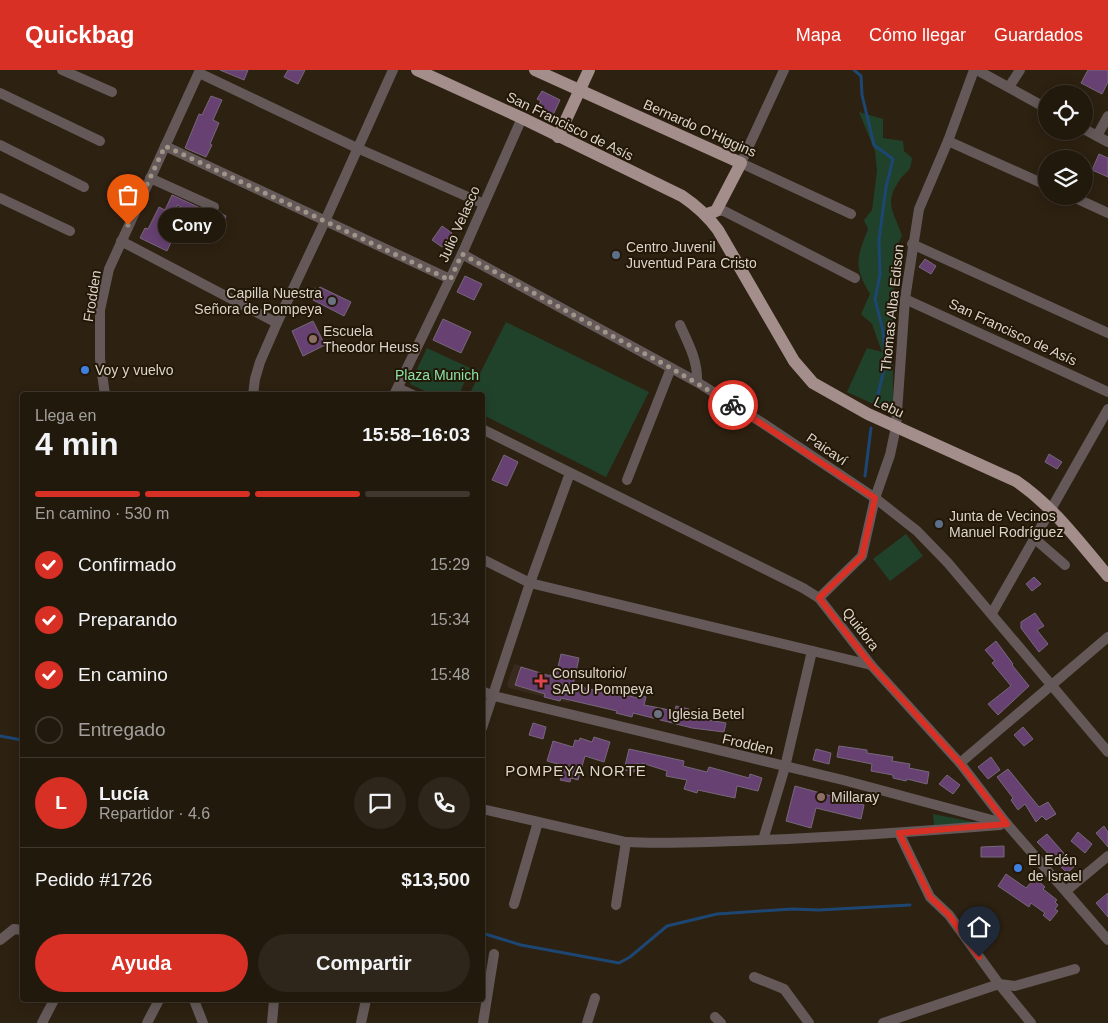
<!DOCTYPE html>
<html lang="es">
<meta charset="utf-8">
<style>
body{margin:0;font-family:Arial,sans-serif;background:#2e261b;color:#f1f3f6;height:100vh;display:flex;flex-direction:column;font-size:19px;white-space:nowrap}
*{box-sizing:border-box;margin:0}
p{font-size:16px;color:#a2a09d}
.icon{flex:none;width:28px;height:28px;fill:none;stroke:currentColor;stroke-width:2;stroke-linecap:round;stroke-linejoin:round}
.map{position:relative;flex:1;overflow:hidden}
.drawer{position:absolute;left:20px;top:322px;width:465px;height:610px;display:flex;flex-direction:column;background:#22190d;border-radius:5px;box-shadow:0 2px 12px #0003,0 0 0 1px #3f382e}
.drawer>*{flex:none}
.controls{position:absolute;left:1038px;top:15px;display:grid;gap:10px}
.controls a{display:grid;place-items:center;width:55px;height:55px;border-radius:50%;background:#22190d;box-shadow:0 2px 12px #0003,0 0 0 1px #3f382e;font-size:25px}
.pin{position:absolute;display:grid;place-items:center;width:42px;height:42px;color:#fff;margin:-51px -21px;border-radius:50% 50% 50% 0;rotate:-45deg;box-shadow:0 0 5px #0007}
.pin .icon{rotate:45deg}
.courier{position:absolute;display:grid;place-items:center;width:50px;height:50px;margin:-25px;border:4px solid #d93025;border-radius:50%;background:#fff;color:#222;box-shadow:0 1px 6px #0007}
.bubble{position:absolute;height:35px;border-radius:18px;background:#22190d;box-shadow:0 2px 12px #0003,0 0 0 1px #3f382e;font-size:16px;font-weight:800;line-height:35px;text-align:center}
.overview em{font-style:normal;font-weight:800}
.overview div{display:flex;flex-direction:column-reverse}
.overview{display:flex;align-items:center;justify-content:space-between;height:85px;padding:0 15px}
h1{font-size:32px;font-weight:800;line-height:38px}
.bar{display:grid;grid-template-columns:repeat(4,1fr);gap:8px 5px;align-content:center;height:60px;padding:0 15px}
.bar i{height:6px;border-radius:4px;background:#3f382e}
.bar .selected{background:#d93025}
.bar p{grid-column:span 4}
.line{display:flex;align-items:center;gap:12px;padding:0 15px;border-top:1px solid #3f382e}
.line div{flex:1}
.round{display:grid;place-items:center;flex:none;width:52px;height:52px;border-radius:26px;background:#2e261b}
ol{padding:0 15px;list-style:none}
li{display:flex;align-items:center;gap:15px;height:55px}
li p{margin-inline-start:auto}
li .icon{padding:5px;border-radius:50%;background:#d93025;color:#fff;stroke-width:4}
li:last-child{color:#a2a09d}
li i{width:28px;height:28px;border:2px solid #3f382e;border-radius:50%}
.button{display:flex;gap:10px;margin-top:auto;padding:10px 15px}
.button a{flex:1;height:58px;border-radius:30px;background:#d93025;color:#fff;font-size:20px;font-weight:800;line-height:58px;text-align:center}
.button a+a{background:#2e261b;color:#f1f3f6}
header{display:flex;align-items:center;gap:30px;box-sizing:border-box;height:70px;padding:0 25px;background:#d93025;color:#fff}
header strong{font-size:24px}
nav{display:flex;gap:28px;margin-inline-start:auto;font-size:18px}
.map>svg:first-child{display:block}
.medical{fill:#382b1e}
.green{fill:#20422b}
.lines{fill:none;stroke-linecap:round;stroke-linejoin:round}
.stream{stroke:#1d4673;stroke-width:3}
.building{fill:#664172;stroke:#76687a}
.minor{stroke:#645958;stroke-width:10}
.major{stroke:#a48e8c;stroke-width:12}
.done{stroke:#9f9589;stroke-width:5;stroke-dasharray:0 9}
.route{stroke:#d93025;stroke-width:6}
.service-dot{fill:#5c6f8a;stroke:#231808;stroke-width:2}
.worship-dot{fill:#6b7280;stroke:#231808;stroke-width:2}
.education-dot{fill:#8d6e63;stroke:#231808;stroke-width:2}
.shop-dot{fill:#3f7fe0;stroke:#231808;stroke-width:2}
.health-dot{fill:#e0444e;stroke:#231808;stroke-width:2}
.labels{text-anchor:middle;stroke-width:4;stroke-linejoin:round;paint-order:stroke}
.street-label{font-size:14px;fill:#dcd4ca;stroke:#231808}
.poi-label{font-size:14px;fill:#dcd4ca;stroke:#231808;text-anchor:start}
.park-label{font-size:14px;fill:#8ae1a5;stroke:#231808}
.neighbourhood-label{font-size:15px;letter-spacing:1px;fill:#dcd4ca;stroke:#231808}
</style>
<header>
<strong>Quickbag</strong>
<nav><a>Mapa</a><a>Cómo llegar</a><a>Guardados</a></nav>
</header>
<div class="map">
<svg width="1108" height="953" viewBox="0 0 1108 953">
<rect width="100%" height="100%" fill="#2d2111"/>
<polygon class="medical" points="561,584 579,588 569,633 509,618 507,615 514,594 555,606"/>
<g class="green">
<path d="M 859,42 L 883,49 L 883,68 L 903,71 L 904,81 L 912,88 C 910,105 906,100 899,111 C 883,135 895,143 902,166 C 893,180 895,199 894,215 C 892,258 893,300 893,343 L 847,322 L 867,278 L 882,282 L 872,254 L 861,244 L 870,224 C 853,196 857,188 868,159 L 864,150 L 872,140 L 877,101 L 875,81 Z"/>
<polygon points="506,252 649,322 606,407 483,345 482,325 469,325"/>
<polygon points="427,278 470,298 459,325 433,325 410,314"/>
<polygon points="906,464 923,486 890,511 873,489"/>
<polygon points="933,744 978,753 934,755"/>
</g>
<g class="lines">
<g class="stream">
<polyline points="854,0 861,6 862,25 874,75 893,89 886,117 879,170 880,205 875,229 883,261 886,292 875,336"/>
<polyline points="865,406 871,358"/>
<polyline points="0,666 22,670"/>
<polyline points="482,863 521,875 619,893 630,887 667,856 717,844 792,839 819,840 910,835"/>
</g>
</g>
<g class="building">
<polygon points="220,0 248,0 244,10"/>
<polygon points="288,0 305,0 298,14 284,7"/>
<polygon points="1088,0 1108,0 1108,12 1102,24 1081,13"/>
<polygon points="542,21 560,30 553,45 537,37 541,31 537,29"/>
<polygon points="211,26 222,30 213,50 219,53 210,74 212,75 206,87 185,78 199,44 202,45"/>
<polygon points="1099,84 1108,88 1108,107 1092,100"/>
<polygon points="172,125 211,143 218,142 226,146 222,156 177,135 163,166 172,170 167,181 140,168 145,158 148,159 159,137 165,140"/>
<polygon points="442,156 452,163 442,177 432,170"/>
<polygon points="925,189 936,196 931,204 919,197"/>
<polygon points="465,206 482,214 474,230 457,222"/>
<polygon points="320,217 351,232 344,246 313,230 314,227 310,225 314,218 318,220"/>
<polygon points="443,249 471,262 461,283 433,270"/>
<polygon points="313,251 325,275 303,286 292,261"/>
<polygon points="1049,384 1062,392 1057,399 1045,392"/>
<polygon points="504,385 518,392 507,416 492,410"/>
<polygon points="1034,507 1041,514 1032,521 1026,514"/>
<polygon points="1035,543 1044,556 1037,560 1048,574 1039,582 1021,558 1021,552"/>
<polygon points="996,571 1013,594 1012,595 1029,616 998,645 988,634 1011,616 992,593 995,591 985,580"/>
<polygon points="561,584 579,588 573,615 598,621 599,617 637,628 638,624 646,627 644,635 675,641 676,636 689,639 687,646 726,653 724,662 692,658 633,643 632,647 616,643 617,641 561,628 560,631 544,627 545,624 515,615 521,597 550,606 550,605 556,606"/>
<polygon points="533,653 546,657 543,669 529,665"/>
<polygon points="1023,657 1033,669 1024,676 1014,665"/>
<polygon points="594,667 610,672 604,692 585,686 578,710 571,708 570,712 560,710 565,696 547,691 553,671 573,677 575,670 579,671 580,668 592,672"/>
<polygon points="839,676 867,680 867,683 893,687 892,691 910,694 909,698 929,702 927,714 907,709 906,711 893,708 893,705 871,701 872,694 837,687"/>
<polygon points="629,679 684,691 683,696 707,702 709,697 749,708 750,704 762,708 758,721 737,716 735,728 698,720 697,723 684,719 687,710 666,706 667,701 642,693 642,695 636,693 634,702 624,700"/>
<polygon points="816,679 831,683 829,694 813,690"/>
<polygon points="991,687 1000,700 988,709 978,697"/>
<polygon points="1008,699 1039,737 1048,732 1056,744 1046,750 1042,746 1036,752 1025,734 1018,740 1011,730 1013,728 997,707"/>
<polygon points="947,705 960,715 953,724 939,714"/>
<polygon points="795,716 864,735 861,749 816,738 811,758 786,751"/>
<polygon points="1104,756 1108,762 1108,777 1096,763"/>
<polygon points="1078,762 1092,774 1085,783 1071,771"/>
<polygon points="1047,764 1075,796 1067,803 1037,772"/>
<polygon points="1004,776 1004,787 981,787 981,777"/>
<polygon points="1006,804 1026,818 1035,808 1045,817 1043,819 1057,830 1055,832 1058,835 1055,839 1058,841 1050,851 1043,845 1045,843 1031,833 1029,837 998,816"/>
<polygon points="1108,823 1108,847 1096,833"/>
</g>
<g class="lines">
<g class="minor">
<polyline points="62,0 112,22"/>
<polyline points="784,0 741,93 851,144"/>
<polyline points="977,0 1046,38"/>
<polyline points="199,3 357,78 484,134"/>
<polyline points="1009,17 1020,0"/>
<polyline points="0,23 100,71"/>
<polyline points="1084,59 1108,72"/>
<polyline points="1097,66 1108,46"/>
<polyline points="948,71 1046,115"/>
<polyline points="0,75 84,117"/>
<polyline points="165,76 450,209"/>
<polyline points="150,108 214,137"/>
<polyline points="1071,126 1108,143"/>
<polyline points="0,128 70,161"/>
<polyline points="716,141 724,141 855,208"/>
<polyline points="121,171 277,253"/>
<polyline points="912,174 1108,263"/>
<polyline points="462,184 697,312 764,354 875,428 917,461 948,493 1108,682"/>
<polyline points="905,229 1108,322"/>
<path d="M 680,255 C 689,275 698,291 697,312"/>
<polyline points="398,318 413,325"/>
<polyline points="105,325 100,289 100,240 109,199 200,0"/>
<polyline points="253,325 255,309 260,292 277,253 325,151 393,0"/>
<polyline points="394,325 462,184 522,48"/>
<polyline points="482,359 803,518 819,528 871,595 960,693 1007,754 1108,870"/>
<polyline points="627,410 671,298"/>
<polyline points="1035,469 1065,495"/>
<polyline points="482,489 530,513 871,595"/>
<polyline points="819,528 862,486 875,428 890,385 896,357 905,229 919,139 948,71 974,0"/>
<polyline points="992,543 1108,339"/>
<polyline points="482,621 494,626 843,710 1007,754"/>
<polyline points="482,658 530,513 570,403"/>
<polyline points="960,693 1108,567"/>
<path d="M 482,739 L 626,772 C 663,774 700,772 737,771 C 824,768 912,762 1000,755"/>
<polyline points="899,763 930,827 949,845 999,914 1031,953"/>
<polyline points="763,770 785,697 812,581"/>
<polyline points="1066,821 1108,786"/>
<polyline points="514,834 538,752"/>
<polyline points="616,835 626,772"/>
<polyline points="0,870 14,859 22,860"/>
<polyline points="754,907 784,919 809,953"/>
<polyline points="194,930 203,953"/>
<polyline points="715,947 721,953"/>
<polyline points="42,953 54,930"/>
<polyline points="147,953 159,930"/>
<polyline points="272,953 274,930"/>
<polyline points="361,953 366,930"/>
<polyline points="483,953 494,884"/>
<polyline points="587,953 595,928"/>
<polyline points="883,953 999,914 1015,916 1075,899"/>
</g>
<g class="major">
<path d="M 417,0 L 522,48 L 682,126 C 697,136 707,145 718,160 L 794,291 L 813,313 L 868,344 L 1016,411 C 1053,436 1079,472 1108,506"/>
<polyline points="535,0 741,93 716,141 707,144"/>
<polyline points="558,67 589,0"/>
</g>
</g>
<g class="lines">
<polyline class="done" points="128,155 165,76 450,210 462,184 671,298 733,335"/>
<polyline class="route" points="733,335 875,428 862,486 819,528 871,595 960,693 1007,754 899,763 930,827 949,845 979,887"/>
</g>
<g class="service-dot">
<circle cx="616" cy="185" r="5"/>
<circle cx="939" cy="454" r="5"/>
</g>
<g class="worship-dot">
<circle cx="332" cy="231" r="5"/>
<circle cx="658" cy="644" r="5"/>
</g>
<g class="education-dot">
<circle cx="313" cy="269" r="5"/>
<circle cx="821" cy="727" r="5"/>
</g>
<g class="shop-dot">
<circle cx="85" cy="300" r="5"/>
<circle cx="1018" cy="798" r="5"/>
</g>
<path class="health-dot" d="M538.5 603.5h5v5h5v5h-5v5h-5v-5h-5v-5h5z"/>
<g class="labels">
<g class="street-label">
<text transform="translate(570 56) rotate(26)" y="5">San Francisco de Asís</text>
<text transform="translate(700 58) rotate(24)" y="5">Bernardo O'Higgins</text>
<text transform="translate(459 154) rotate(-66)" y="5">Julio Velasco</text>
<text transform="translate(92 226) rotate(-81)" y="5">Frodden</text>
<text transform="translate(892 238) rotate(-84)" y="5">Thomas Alba Edison</text>
<text transform="translate(1013 262) rotate(25)" y="5">San Francisco de Asís</text>
<text transform="translate(889 337) rotate(25)" y="5">Lebu</text>
<text transform="translate(827 379) rotate(34)" y="5">Paicaví</text>
<text transform="translate(861 559) rotate(52)" y="5">Quidora</text>
<text transform="translate(748 674) rotate(13)" y="5">Frodden</text>
</g>
<g class="poi-label">
<text x="626" y="182">Centro Juvenil<tspan x="626" dy="16">Juventud Para Cristo</tspan></text>
<text x="322" y="228" text-anchor="end">Capilla Nuestra<tspan x="322" dy="16">Señora de Pompeya</tspan></text>
<text x="323" y="266">Escuela<tspan x="323" dy="16">Theodor Heuss</tspan></text>
<text x="95" y="305">Voy y vuelvo</text>
<text x="949" y="451">Junta de Vecinos<tspan x="949" dy="16">Manuel Rodríguez</tspan></text>
<text x="552" y="608">Consultorio/<tspan x="552" dy="16">SAPU Pompeya</tspan></text>
<text x="668" y="649">Iglesia Betel</text>
<text x="831" y="732">Millaray</text>
<text x="1028" y="795">El Edén<tspan x="1028" dy="16">de Israel</tspan></text>
</g>
<g class="park-label">
<text x="437" y="310">Plaza Munich</text>
</g>
<g class="neighbourhood-label">
<text x="576" y="706">POMPEYA NORTE</text>
</g>
</g>
</svg>
<div class="controls">
<a><svg class="icon" aria-label="locate" viewBox="0 0 24 24"><circle cx="12" cy="12" r="6"/><path d="M12 2v4M12 18v4M2 12h4M18 12h4"/></svg></a>
<a><svg class="icon" aria-label="layers" viewBox="0 0 24 24"><path d="M12 4l9 5-9 5-9-5zM3 14l9 5 9-5"/></svg></a>
</div>
<div class="pin" style="left:128px;top:155px;background:#ea580c"><svg class="icon" aria-label="bag" viewBox="0 0 24 24"><path d="M5 8h14l-1 12H6zM9 8a3 3 0 0 1 6 0"/></svg></div>
<div class="pin" style="left:979px;top:887px;background:#1f2937"><svg class="icon" aria-label="home" viewBox="0 0 24 24"><path d="M3 11l9-7 9 7M6 9v11h12V9"/></svg></div>
<div class="courier" style="left:733px;top:335px"><svg class="icon" aria-label="bike" viewBox="0 0 24 24"><circle cx="6" cy="16" r="4"/><circle cx="18" cy="16" r="4"/><path d="M6 16l4-8h5l3 8M10 8l3 8H6M13 5h3"/></svg></div>
<div class="bubble" style="left:158px;top:138px;width:68px">Cony</div>
<section class="drawer">
<div class="overview"><div><h1>4 min</h1><p>Llega en</p></div><em>15:58–16:03</em></div>
<div class="bar"><i class="selected"></i><i class="selected"></i><i class="selected"></i><i></i><p>En camino · 530 m</p></div>
<ol>
<li><svg class="icon" aria-label="check" viewBox="0 0 24 24"><path d="M5 12l5 5 9-10"/></svg>Confirmado<p>15:29</p></li>
<li><svg class="icon" aria-label="check" viewBox="0 0 24 24"><path d="M5 12l5 5 9-10"/></svg>Preparando<p>15:34</p></li>
<li><svg class="icon" aria-label="check" viewBox="0 0 24 24"><path d="M5 12l5 5 9-10"/></svg>En camino<p>15:48</p></li>
<li><i></i>Entregado</li>
</ol>
<div class="line" style="height:90px"><b class="round" style="background:#d93025;color:#fff">L</b><div><b>Lucía</b><p>Repartidor · 4.6</p></div><a class="round"><svg class="icon" aria-label="chat" viewBox="0 0 24 24"><path d="M4 5h16v11H9l-5 4z"/></svg></a><a class="round"><svg class="icon" aria-label="phone" viewBox="0 0 24 24"><path d="M5 4h4l2 5-3 2q2 4 5 5l2-3 5 2v4C11 20 4 13 5 4z"/></svg></a></div>
<div class="line" style="height:65px"><div>Pedido #1726</div><b>$13,500</b></div>
<div class="button"><a>Ayuda</a><a>Compartir</a></div>
</section>
</div>
